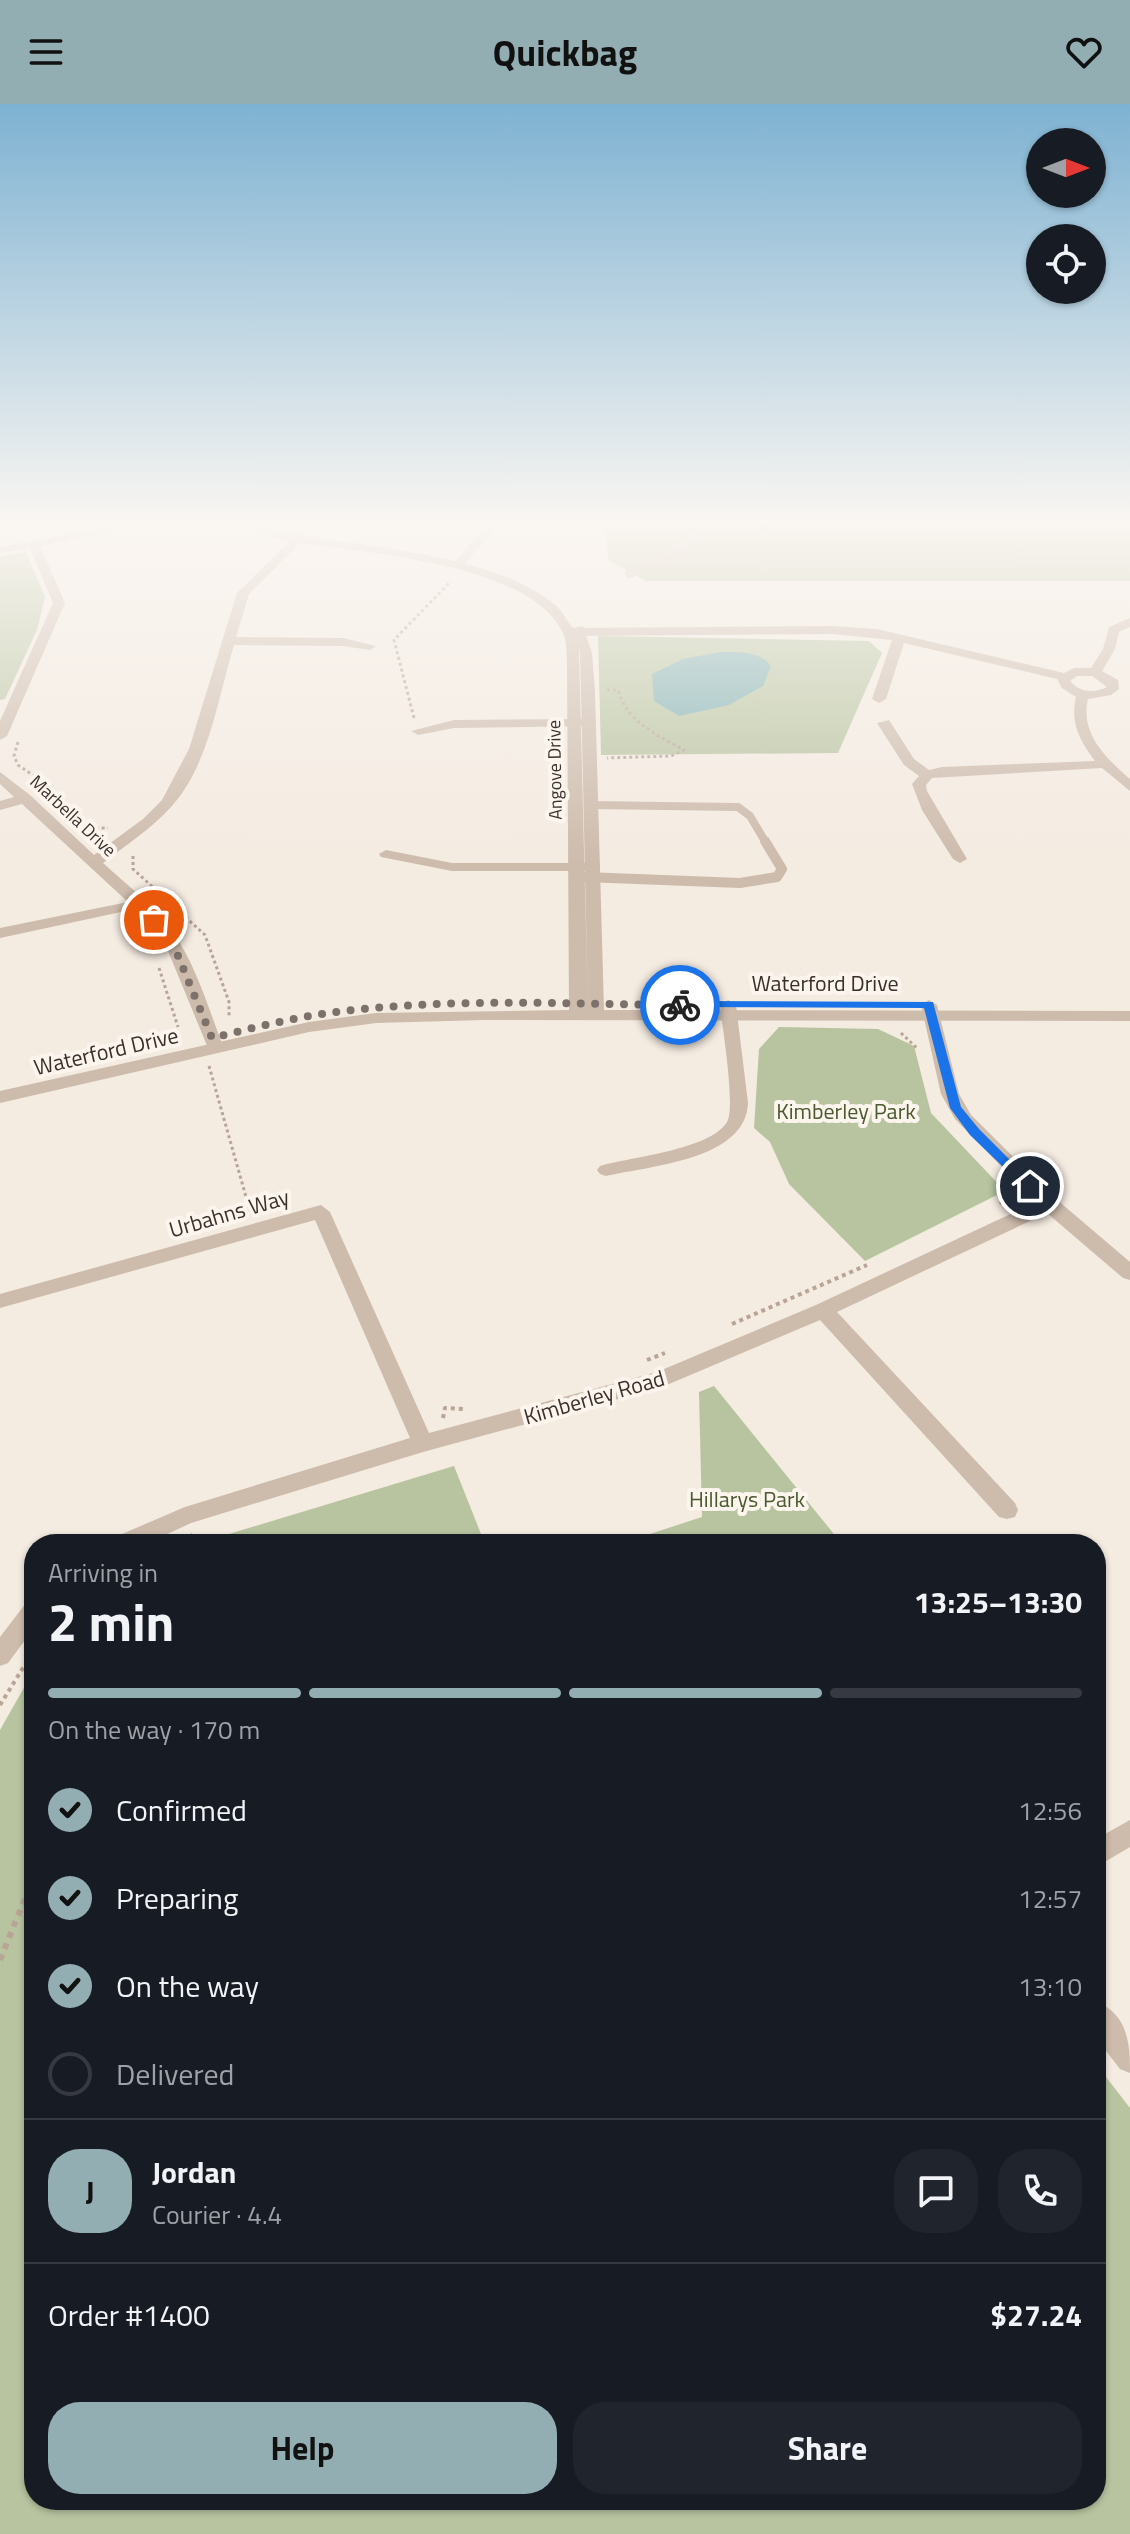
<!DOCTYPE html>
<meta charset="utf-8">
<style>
body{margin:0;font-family:"Titillium Web",sans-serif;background:#20242c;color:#f1f3f6;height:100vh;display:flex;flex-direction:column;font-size:30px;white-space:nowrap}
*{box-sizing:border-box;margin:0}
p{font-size:26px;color:#9ea1a6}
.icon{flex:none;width:44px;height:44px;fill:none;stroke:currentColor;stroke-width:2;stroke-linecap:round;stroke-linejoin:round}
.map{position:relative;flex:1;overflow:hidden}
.panel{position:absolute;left:24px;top:1430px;width:1082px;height:976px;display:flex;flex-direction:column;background:#171b24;border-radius:32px;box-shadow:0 2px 6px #0004}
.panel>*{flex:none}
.needle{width:52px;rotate:90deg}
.buttons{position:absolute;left:1026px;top:24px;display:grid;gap:16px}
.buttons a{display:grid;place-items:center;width:80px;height:80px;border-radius:50%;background:#171b24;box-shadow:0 2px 6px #0004;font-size:40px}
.pin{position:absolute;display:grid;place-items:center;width:68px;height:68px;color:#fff;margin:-34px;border:4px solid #fff;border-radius:50%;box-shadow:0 2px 8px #0007}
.courier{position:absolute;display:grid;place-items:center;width:80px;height:80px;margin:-40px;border:6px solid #1a73e8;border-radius:50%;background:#fff;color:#222;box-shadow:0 2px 10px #0007}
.overview em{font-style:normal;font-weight:700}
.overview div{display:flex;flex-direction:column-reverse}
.overview{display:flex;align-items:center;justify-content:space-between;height:136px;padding:0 24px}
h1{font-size:52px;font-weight:700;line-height:60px}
.bar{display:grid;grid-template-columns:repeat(4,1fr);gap:12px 8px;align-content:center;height:96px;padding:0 24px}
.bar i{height:10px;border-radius:6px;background:#363941}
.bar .current{background:#92aeb2}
.bar p{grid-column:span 4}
.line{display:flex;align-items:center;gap:20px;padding:0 24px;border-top:2px solid #363941}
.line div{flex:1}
.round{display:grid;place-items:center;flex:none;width:84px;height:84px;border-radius:32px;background:#20242c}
ol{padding:0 24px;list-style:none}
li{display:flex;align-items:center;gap:24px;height:88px}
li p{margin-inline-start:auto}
li .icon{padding:8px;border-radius:50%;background:#92aeb2;color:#111;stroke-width:4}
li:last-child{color:#9ea1a6}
li i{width:44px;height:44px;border:4px solid #363941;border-radius:50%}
.button{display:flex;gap:16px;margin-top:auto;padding:16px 24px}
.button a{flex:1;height:92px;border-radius:32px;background:#92aeb2;color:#111;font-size:32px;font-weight:700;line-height:92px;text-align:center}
.button a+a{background:#20242c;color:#f1f3f6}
header{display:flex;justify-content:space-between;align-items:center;height:104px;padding:0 24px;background:#92aeb2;color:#111;font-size:36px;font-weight:700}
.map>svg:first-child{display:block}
.green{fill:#b8c4a0}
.water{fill:#7fb0b2}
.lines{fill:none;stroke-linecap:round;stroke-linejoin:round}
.path-far2{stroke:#b9a596;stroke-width:3;stroke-dasharray:3 3;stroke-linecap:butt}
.path-far1{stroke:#b9a596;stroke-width:4;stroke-dasharray:4 4;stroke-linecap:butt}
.path{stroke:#b9a596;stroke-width:6;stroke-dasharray:6 6;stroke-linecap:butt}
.service-far1{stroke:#cdbbac;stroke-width:8}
.service{stroke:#cdbbac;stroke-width:10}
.minor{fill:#cdbbac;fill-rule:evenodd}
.tertiary{fill:#cdbbac;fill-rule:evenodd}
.route{fill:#1a73e8}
.done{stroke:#7c716b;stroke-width:8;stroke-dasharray:0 14.4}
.labels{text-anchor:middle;stroke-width:8;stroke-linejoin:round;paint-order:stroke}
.far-street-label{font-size:18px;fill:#3b302b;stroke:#fbf5ee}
.street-label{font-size:22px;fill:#3b302b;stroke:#fbf5ee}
.park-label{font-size:22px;fill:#4a5a2e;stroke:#fbf5ee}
</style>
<header><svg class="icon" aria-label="menu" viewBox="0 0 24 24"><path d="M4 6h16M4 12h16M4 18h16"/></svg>Quickbag<svg class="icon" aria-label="heart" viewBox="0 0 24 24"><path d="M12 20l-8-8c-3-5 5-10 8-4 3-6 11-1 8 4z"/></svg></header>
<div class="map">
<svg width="1130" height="2430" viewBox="0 0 1130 2430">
<rect width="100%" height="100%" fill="#f4ebe1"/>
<g class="green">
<polygon points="606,420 1130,420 1130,477 646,477 608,456"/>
<polygon points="26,448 45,493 37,526 5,595 0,596 0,452"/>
<polygon points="598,532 869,537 882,549 838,649 601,651"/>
<polygon points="779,923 878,925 914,942 931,1009 1005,1087 865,1157 789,1080 770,1038 754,1024 759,945"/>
<polygon points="714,1282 842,1440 619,1440 702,1413 699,1288"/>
<polygon points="454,1362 485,1440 196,1440"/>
<polygon points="34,1566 34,2396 1096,2396 1096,1960 1130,2004 1130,2430 0,2430 0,1626"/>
</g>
<path class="water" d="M 721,548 C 738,548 760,547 771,562 L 763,582 L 729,601 L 679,612 L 654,597 L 652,570 L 683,555 Z"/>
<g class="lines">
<g class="path-far2">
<path d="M 607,586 L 618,586 C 627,618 657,631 684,646 L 671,652 L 607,654"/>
<polyline points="414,614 394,536 451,477"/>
<polyline points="18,638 14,652 18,661 40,676 90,724 108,724"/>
<polyline points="133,752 133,765 205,831 229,898 229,912"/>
<polyline points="159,864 178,923"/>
<polyline points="901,929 918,945"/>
<polyline points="209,962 250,1107"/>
<polyline points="1000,1100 1006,1094 1006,1084"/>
</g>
<g class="path-far1">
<polyline points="732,1220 867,1161"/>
<polyline points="647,1256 665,1249"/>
<polyline points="443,1314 445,1304 465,1305"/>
<polyline points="190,1430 194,1440"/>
<polyline points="0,1601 26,1559"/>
</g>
<polyline class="path" points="0,1856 34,1772"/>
<g class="service-far1">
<polyline points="629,470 673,452 708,420"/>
<polyline points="590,701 738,703 750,712 766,739"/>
</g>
<polyline class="service" points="585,773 740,779 777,773 782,765 765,737"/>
<g class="minor">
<polygon points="122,420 147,420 40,442 65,499 7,632 0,636 0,617 53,499 30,444 0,449 0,443"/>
<polygon points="488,420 499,420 461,464 453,464 453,460"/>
<path d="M 299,428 L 309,430 L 249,490 L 236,533 L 343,534 L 376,542 L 370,546 L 343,542 L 234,541 C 218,593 209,662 171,703 C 151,725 126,741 103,759 C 127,781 155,802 174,830 C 197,863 209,907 224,944 L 216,949 L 208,944 L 168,847 L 135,805 L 0,834 L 0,824 L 128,798 L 22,700 L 0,706 L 0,697 L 14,693 L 0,680 L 0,668 L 30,691 L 94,751 L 143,715 L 162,696 L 189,645 L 237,489 Z"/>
<path d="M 1130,514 L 1130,523 L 1119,528 L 1115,545 L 1102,567 L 1118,576 L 1119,585 L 1111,591 L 1088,595 C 1080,630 1106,654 1130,675 L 1130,687 L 1102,664 L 932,674 L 926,681 L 927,687 L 967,755 L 960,759 L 953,755 L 922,706 L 912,680 L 919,672 L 904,661 L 877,619 L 889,616 L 914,655 L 929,666 L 942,663 L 1095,657 C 1079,636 1070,618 1076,593 L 1062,584 L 1057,575 L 904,539 L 886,595 L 879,599 L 872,595 L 892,536 L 832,530 L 569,532 L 563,528 L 569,524 L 832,522 L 877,525 L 1064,569 L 1074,564 L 1091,564 L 1103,545 L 1109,523 ZM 1077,572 L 1092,572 L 1107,583 C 1093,590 1080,588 1070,577 Z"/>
<polygon points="588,615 593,616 593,622 454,624 418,631 411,627 454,616"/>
<polygon points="386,746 452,759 591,759 598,763 591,767 452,767 381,753 379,750"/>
<path d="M 728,896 L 736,901 L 748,999 C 746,1056 649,1062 606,1072 L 600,1070 L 597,1066 L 600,1062 C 630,1053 710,1046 727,1018 C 736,1003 722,922 720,901 Z"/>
<polygon points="929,896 937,901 959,990 971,1011 1056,1095 1130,1158 1130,1176 1123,1174 1047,1109 837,1208 1015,1399 1018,1406 1015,1413 1007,1415 999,1413 820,1216 662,1283 423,1348 191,1419 146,1440 112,1440 115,1433 185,1403 410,1334 315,1116 0,1204 0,1190 321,1101 330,1108 429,1329 657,1268 816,1201 1036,1098 955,1015 941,990 921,901"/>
<polygon points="34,1496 34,1524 8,1559 0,1562 0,1533 26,1499"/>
<polygon points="1130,1716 1130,1743 1096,1763 1096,1735"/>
<path d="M 1096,1897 C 1128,1911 1130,1939 1130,1969 L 1120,1965 L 1096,1934 Z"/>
</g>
<path class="tertiary" d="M 245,420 C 267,420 289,430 311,433 C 381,444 499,454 554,500 C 562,506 567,517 573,524 L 583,522 L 592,549 L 595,588 L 604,906 L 1130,907 L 1130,917 L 484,916 L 376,919 L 309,928 L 0,999 L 0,987 L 309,918 L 376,909 L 569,906 L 567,557 C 566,547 567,535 562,527 C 531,466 399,453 339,444 C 308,440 271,438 245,420 ZM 579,545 L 580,549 L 581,588 L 588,906 Z"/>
</g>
<linearGradient id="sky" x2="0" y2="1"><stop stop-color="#7eb2d2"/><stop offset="0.55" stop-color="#faf6f2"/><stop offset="1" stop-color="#faf6f2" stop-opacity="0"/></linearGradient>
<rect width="1130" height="761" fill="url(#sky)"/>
<polygon class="route" points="680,897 933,898 961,1003 979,1025 1036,1082 1026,1085 970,1031 950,1004 924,904 676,903 675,901"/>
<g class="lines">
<path class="done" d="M 154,816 L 176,847 L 212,934 C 256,923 300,912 344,907 C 455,894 569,900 680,901"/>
</g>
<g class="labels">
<g class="far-street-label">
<text transform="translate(555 666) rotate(-91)" y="6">Angove Drive</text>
<text transform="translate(73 712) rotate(43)" y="6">Marbella Drive</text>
</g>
<g class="street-label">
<text x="825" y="887">Waterford Drive</text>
<text transform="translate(106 947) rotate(-13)" y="8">Waterford Drive</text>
<text transform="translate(229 1109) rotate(-16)" y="8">Urbahns Way</text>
<text transform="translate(594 1293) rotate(-16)" y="8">Kimberley Road</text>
</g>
<g class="park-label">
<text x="846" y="1015">Kimberley Park</text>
<text x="747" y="1403">Hillarys Park</text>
</g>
</g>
</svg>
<div class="buttons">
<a><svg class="needle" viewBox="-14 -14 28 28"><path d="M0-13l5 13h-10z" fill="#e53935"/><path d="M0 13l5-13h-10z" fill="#9ea1a6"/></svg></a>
<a><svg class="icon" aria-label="locate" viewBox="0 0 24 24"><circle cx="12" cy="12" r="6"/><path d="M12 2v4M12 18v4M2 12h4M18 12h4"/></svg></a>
</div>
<div class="pin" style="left:154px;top:816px;background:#ea580c"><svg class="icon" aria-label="bag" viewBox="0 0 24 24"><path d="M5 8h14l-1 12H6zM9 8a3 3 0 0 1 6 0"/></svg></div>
<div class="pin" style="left:1030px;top:1082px;background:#1f2937"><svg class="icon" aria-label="home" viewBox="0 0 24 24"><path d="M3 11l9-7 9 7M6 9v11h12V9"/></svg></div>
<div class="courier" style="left:680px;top:901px"><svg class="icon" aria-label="bike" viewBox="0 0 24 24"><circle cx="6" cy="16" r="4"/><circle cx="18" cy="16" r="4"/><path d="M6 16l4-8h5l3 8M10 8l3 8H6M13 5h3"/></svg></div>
<section class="panel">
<div class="overview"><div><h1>2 min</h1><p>Arriving in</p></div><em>13:25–13:30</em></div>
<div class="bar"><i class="current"></i><i class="current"></i><i class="current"></i><i></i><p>On the way · 170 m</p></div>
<ol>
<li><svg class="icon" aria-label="check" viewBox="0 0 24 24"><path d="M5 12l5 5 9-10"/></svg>Confirmed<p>12:56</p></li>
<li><svg class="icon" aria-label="check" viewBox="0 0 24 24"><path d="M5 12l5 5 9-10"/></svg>Preparing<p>12:57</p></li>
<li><svg class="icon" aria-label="check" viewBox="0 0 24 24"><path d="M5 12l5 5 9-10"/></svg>On the way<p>13:10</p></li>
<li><i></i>Delivered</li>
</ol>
<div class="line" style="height:144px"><b class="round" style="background:#92aeb2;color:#111">J</b><div><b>Jordan</b><p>Courier · 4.4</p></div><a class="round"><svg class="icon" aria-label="chat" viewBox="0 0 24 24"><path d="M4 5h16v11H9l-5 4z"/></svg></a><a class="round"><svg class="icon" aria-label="phone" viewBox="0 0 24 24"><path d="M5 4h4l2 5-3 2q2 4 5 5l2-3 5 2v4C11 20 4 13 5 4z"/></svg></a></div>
<div class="line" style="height:104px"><div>Order #1400</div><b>$27.24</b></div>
<div class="button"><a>Help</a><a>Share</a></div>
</section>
</div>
